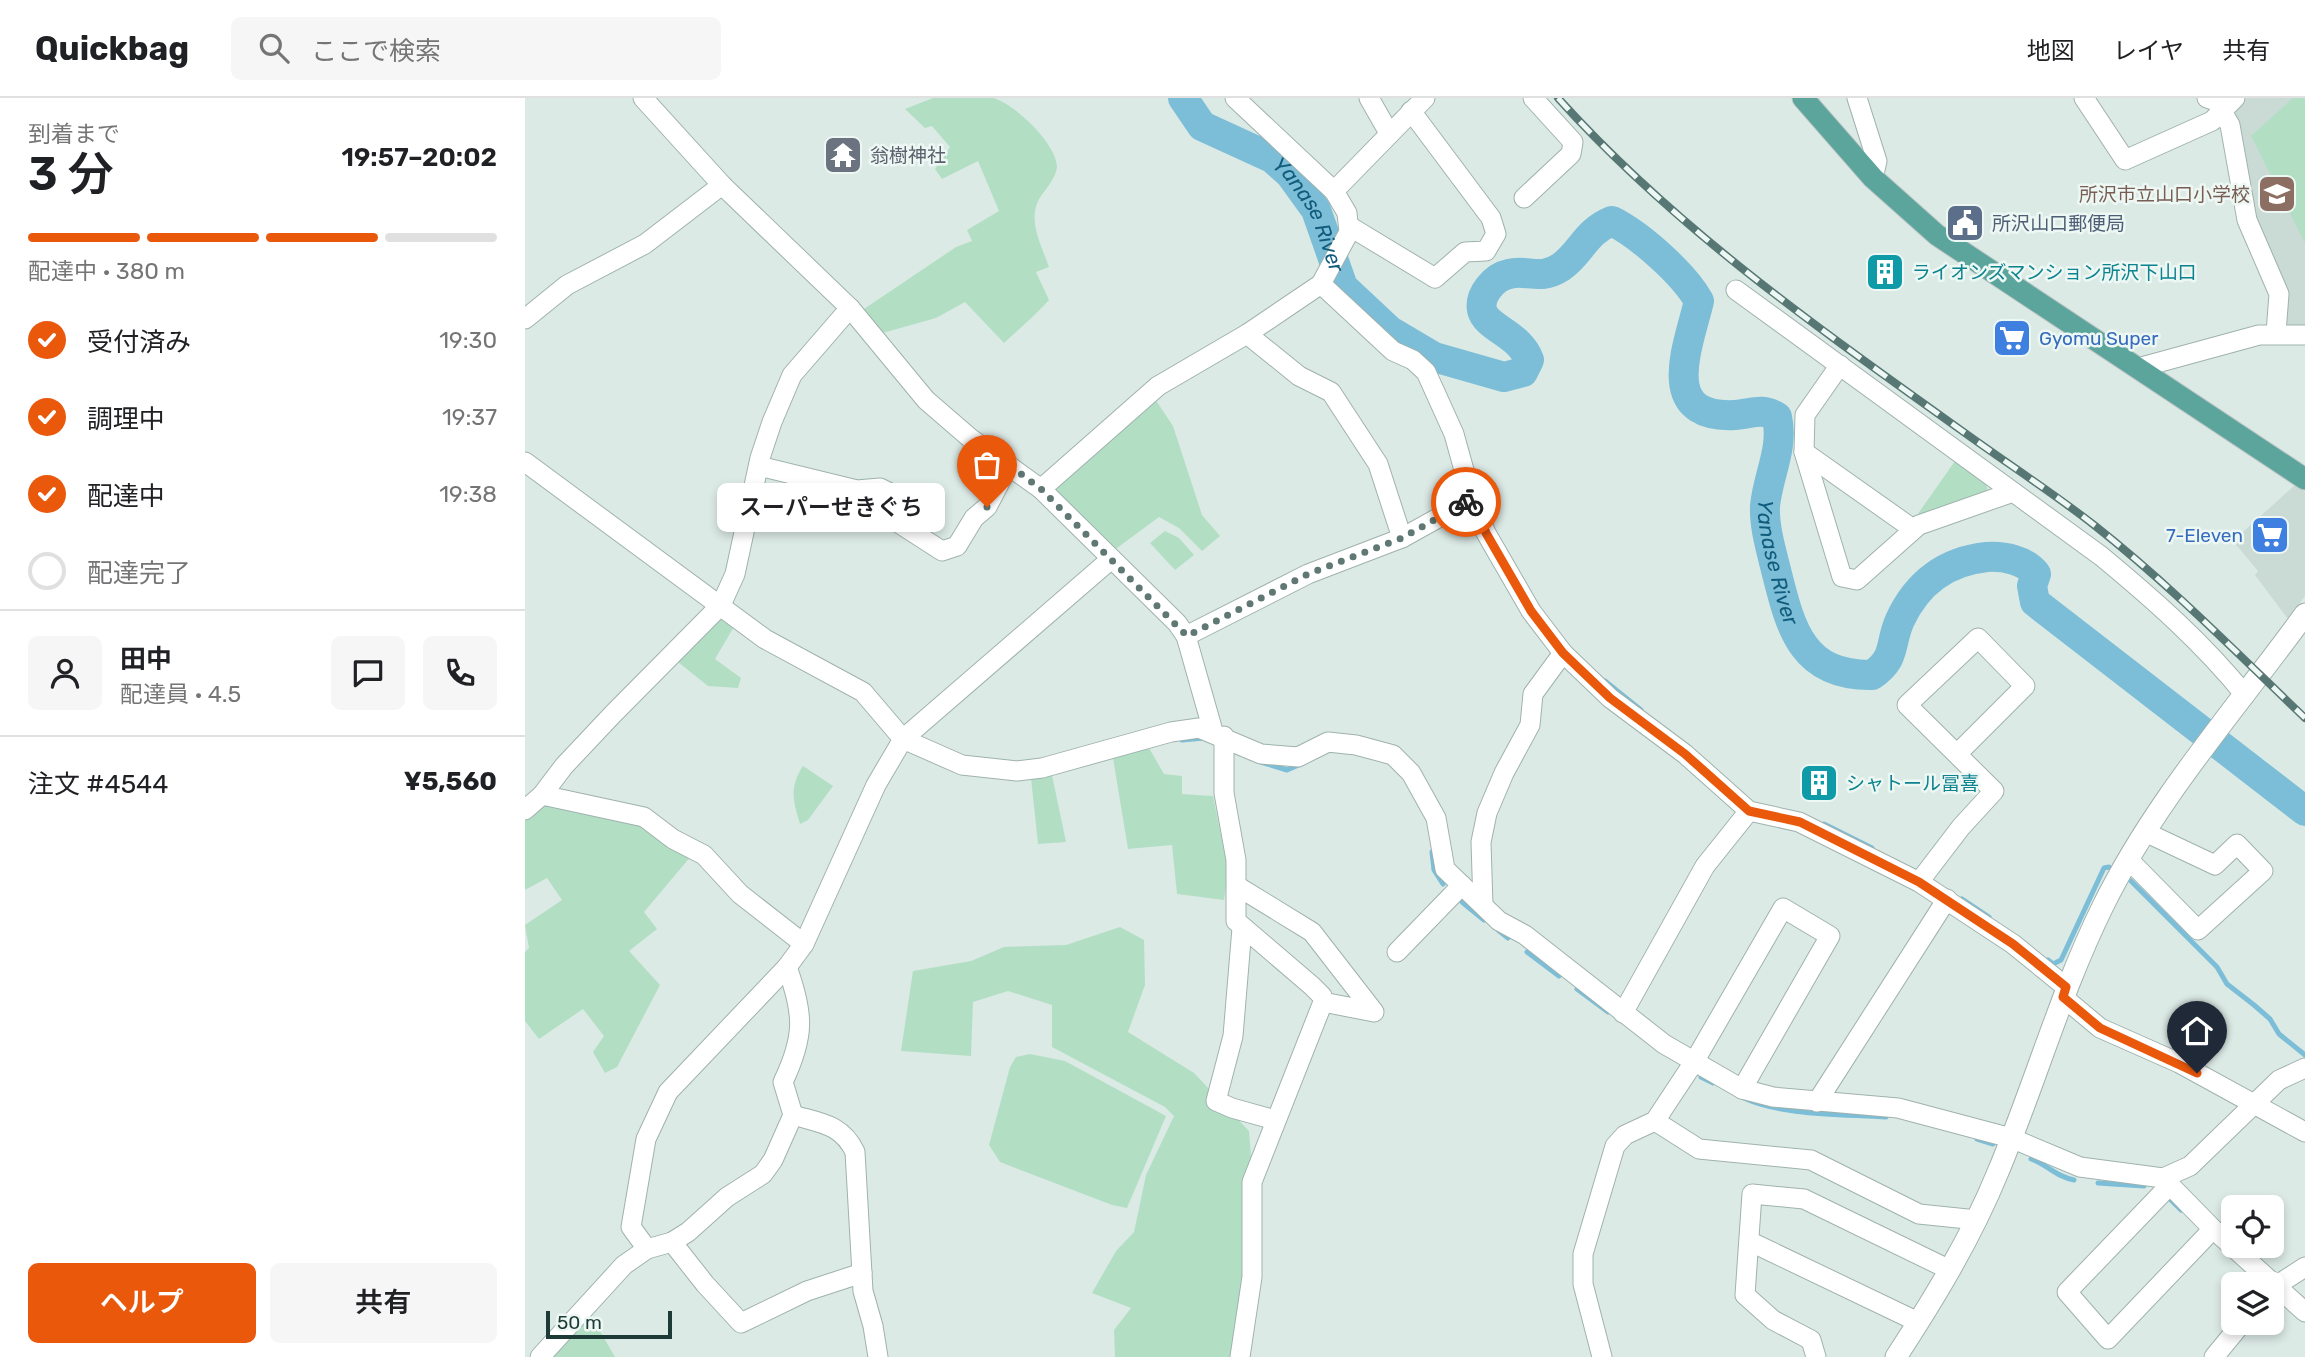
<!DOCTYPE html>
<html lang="ja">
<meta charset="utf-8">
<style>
body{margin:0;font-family:Rubik,"Noto Sans JP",sans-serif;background:#f6f6f6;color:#202124;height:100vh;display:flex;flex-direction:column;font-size:26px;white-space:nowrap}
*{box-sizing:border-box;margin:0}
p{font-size:23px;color:#757577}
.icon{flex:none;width:38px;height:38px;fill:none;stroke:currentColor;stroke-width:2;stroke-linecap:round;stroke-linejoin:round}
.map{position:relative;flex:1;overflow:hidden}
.details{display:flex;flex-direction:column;background:#fff;width:525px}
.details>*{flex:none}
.tools{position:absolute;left:1696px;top:1097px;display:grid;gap:14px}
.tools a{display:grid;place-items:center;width:63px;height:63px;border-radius:10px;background:#fff;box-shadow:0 4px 10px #0003;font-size:35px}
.scale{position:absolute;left:21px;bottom:18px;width:126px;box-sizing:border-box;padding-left:7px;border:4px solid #1c3b37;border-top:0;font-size:19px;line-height:24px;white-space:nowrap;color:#1c3b37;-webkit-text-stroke:5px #edf7f3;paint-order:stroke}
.pin{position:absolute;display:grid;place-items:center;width:60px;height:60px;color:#fff;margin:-72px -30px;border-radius:50% 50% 50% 0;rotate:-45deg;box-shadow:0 0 7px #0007}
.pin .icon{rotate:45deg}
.courier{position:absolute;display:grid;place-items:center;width:70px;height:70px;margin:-35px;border:5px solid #ea580c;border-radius:50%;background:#fff;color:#222;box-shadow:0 2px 9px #0007}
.bubble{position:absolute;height:49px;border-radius:10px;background:#fff;box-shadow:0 4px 10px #0003;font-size:23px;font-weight:600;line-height:49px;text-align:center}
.overview em{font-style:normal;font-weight:600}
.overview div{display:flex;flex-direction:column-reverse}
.overview{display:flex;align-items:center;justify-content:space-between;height:119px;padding:0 28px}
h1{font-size:46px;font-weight:600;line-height:52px}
.bar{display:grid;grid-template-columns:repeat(4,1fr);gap:10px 7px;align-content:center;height:84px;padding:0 28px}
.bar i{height:9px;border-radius:5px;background:#e0e0e0}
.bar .active{background:#ea580c}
.bar p{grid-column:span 4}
.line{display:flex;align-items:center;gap:18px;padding:0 28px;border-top:2px solid #e0e0e0}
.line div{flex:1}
.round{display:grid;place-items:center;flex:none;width:74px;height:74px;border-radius:10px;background:#f6f6f6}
ol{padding:0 28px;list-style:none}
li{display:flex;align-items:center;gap:21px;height:77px}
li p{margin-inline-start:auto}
li .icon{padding:7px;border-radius:50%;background:#ea580c;color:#fff;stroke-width:4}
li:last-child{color:#757577}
li i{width:38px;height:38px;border:4px solid #e0e0e0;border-radius:50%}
.button{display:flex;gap:14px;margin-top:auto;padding:14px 28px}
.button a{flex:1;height:80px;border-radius:10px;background:#ea580c;color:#fff;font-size:28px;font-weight:600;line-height:80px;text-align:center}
.button a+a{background:#f6f6f6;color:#202124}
header{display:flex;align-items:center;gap:42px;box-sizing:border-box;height:98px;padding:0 35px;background:#fff;border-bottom:2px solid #e0e0e0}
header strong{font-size:33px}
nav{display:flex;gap:38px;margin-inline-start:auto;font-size:24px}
.search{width:490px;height:63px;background:#f6f6f6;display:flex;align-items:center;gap:18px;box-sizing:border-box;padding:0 24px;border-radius:10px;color:#757577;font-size:26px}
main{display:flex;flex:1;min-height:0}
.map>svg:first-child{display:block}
.built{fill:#cadad5}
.green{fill:#b2dfc4}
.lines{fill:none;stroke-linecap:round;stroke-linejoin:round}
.stream{stroke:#7cbdd7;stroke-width:5}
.river{stroke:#7cbdd7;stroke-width:30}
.minor-casing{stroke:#9fb2ae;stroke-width:21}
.tertiary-casing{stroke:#9fb2ae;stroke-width:23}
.primary-casing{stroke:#bbc4c3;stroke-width:23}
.minor{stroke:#fff;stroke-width:19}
.tertiary{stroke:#fff;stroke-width:21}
.primary{stroke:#5ba59c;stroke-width:21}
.rail-casing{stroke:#567773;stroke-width:8}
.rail{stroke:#edf7f3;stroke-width:5;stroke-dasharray:16;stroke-linecap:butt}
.done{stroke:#5f7874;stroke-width:7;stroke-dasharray:0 12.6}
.route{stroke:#ea580c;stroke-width:9}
.labels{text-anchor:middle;stroke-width:5;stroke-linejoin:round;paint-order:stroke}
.worship-label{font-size:19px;fill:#5b616d;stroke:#edf7f3;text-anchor:start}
.education-label{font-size:19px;fill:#785e54;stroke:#edf7f3;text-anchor:end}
.service-label{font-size:19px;fill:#4e5e75;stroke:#edf7f3;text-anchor:start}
.culture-label{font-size:19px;fill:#0d838f;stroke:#edf7f3;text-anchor:start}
.shop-label{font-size:19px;fill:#366cbe;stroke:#edf7f3;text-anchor:start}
.water-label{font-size:21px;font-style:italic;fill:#115c7c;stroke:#edf7f3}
</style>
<header>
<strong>Quickbag</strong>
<div class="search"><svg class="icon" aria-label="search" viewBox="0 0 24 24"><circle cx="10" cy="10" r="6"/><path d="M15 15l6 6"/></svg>ここで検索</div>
<nav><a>地図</a><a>レイヤ</a><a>共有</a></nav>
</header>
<main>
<section class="details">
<div class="overview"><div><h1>3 分</h1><p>到着まで</p></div><em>19:57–20:02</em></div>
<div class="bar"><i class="active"></i><i class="active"></i><i class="active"></i><i></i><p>配達中 · 380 m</p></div>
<ol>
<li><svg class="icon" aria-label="check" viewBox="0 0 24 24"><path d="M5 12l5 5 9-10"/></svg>受付済み<p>19:30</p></li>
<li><svg class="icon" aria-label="check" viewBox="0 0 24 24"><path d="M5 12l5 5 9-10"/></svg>調理中<p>19:37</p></li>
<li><svg class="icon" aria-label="check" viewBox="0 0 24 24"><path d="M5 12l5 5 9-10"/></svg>配達中<p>19:38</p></li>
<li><i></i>配達完了</li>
</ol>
<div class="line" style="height:126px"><a class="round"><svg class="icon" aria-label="person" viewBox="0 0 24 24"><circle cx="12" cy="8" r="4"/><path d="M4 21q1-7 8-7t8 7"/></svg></a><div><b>田中</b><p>配達員 · 4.5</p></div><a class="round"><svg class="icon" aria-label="chat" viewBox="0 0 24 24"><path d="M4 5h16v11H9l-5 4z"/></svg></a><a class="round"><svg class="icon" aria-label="phone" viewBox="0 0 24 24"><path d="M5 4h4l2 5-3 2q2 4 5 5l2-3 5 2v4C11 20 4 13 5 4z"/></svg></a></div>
<div class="line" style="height:91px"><div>注文 #4544</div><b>¥5,560</b></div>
<div class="button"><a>ヘルプ</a><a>共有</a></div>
</section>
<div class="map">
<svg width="1780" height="1259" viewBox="0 0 1780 1259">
<rect width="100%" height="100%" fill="#dceae6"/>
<g class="built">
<polygon points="1721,0 1780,0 1780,229 1758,228 1716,72 1710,10"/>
<polygon points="1770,387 1780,394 1780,498 1763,521 1730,477 1733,473 1708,443"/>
</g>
<g class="green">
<path d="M 408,0 C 426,0 450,0 468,0 C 489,5 532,46 532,69 C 531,79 522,90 516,98 C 501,120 516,146 524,169 L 511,174 L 524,202 C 510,218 495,230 479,245 L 440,204 L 411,220 L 354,236 L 336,213 L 431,149 L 447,143 L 442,132 L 474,113 L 453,63 L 417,81 L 410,71 L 425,49 L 407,28 L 400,30 L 380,11 Z"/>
<polygon points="1768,0 1780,0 1780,145 1726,38"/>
<polygon points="628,298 648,328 677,417 695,438 677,453 654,430 634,419 588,453 532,396 531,387"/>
<polygon points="1430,363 1461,385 1463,394 1390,420"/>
<polygon points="640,433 654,440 669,457 650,472 625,445"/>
<polygon points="194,519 210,527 190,561 216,580 213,590 183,588 153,564"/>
<polygon points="624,650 639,676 657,678 657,696 688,698 703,772 699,802 652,796 647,747 603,751 588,660"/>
<path d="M 278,668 L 308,688 L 283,722 L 275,726 C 268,703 264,689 278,668 Z"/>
<polygon points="527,677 541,744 513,746 506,680"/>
<polygon points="18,700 111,716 167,757 119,814 132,831 104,853 135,887 92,969 80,975 68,954 79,938 58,911 14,941 0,923 0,854 4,850 0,827 37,802 22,780 0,792 0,715"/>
<polygon points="595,829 619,842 620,887 603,934 669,975 724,1033 736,1185 711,1259 590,1259 589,1232 606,1210 567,1195 591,1153 609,1134 621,1077 649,1018 640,1009 527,949 527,907 483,893 448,904 446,958 376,953 388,873 446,863 479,849 541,847"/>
<polygon points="505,956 540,963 641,1018 602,1110 587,1107 475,1064 464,1047 485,969 491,959"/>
<polygon points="64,1214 90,1259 25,1259"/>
</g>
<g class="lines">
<g class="stream">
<polyline points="1080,583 1116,612"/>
<polyline points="657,642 679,640"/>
<polyline points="736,664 762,672 776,666"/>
<polyline points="1299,726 1347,750"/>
<polyline points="907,754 909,772 918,786"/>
<polyline points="1606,783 1692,869 1702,886 1729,907 1745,921 1754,936 1780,957"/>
<polyline points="1437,801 1464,819"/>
<polyline points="937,804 959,822"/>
<polyline points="973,832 983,840"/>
<polyline points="1002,854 1034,878"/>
<polyline points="1523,862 1528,866 1536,862 1579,770 1584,769"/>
<polyline points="1052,891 1083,914"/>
<polyline points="1176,979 1188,985"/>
<path d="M 1219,1000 C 1258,1018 1318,1016 1361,1019"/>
<polyline points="1452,1041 1468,1046"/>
<path d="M 1506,1061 C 1523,1067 1531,1079 1549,1082"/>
<polyline points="1573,1085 1619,1088"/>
<polyline points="1643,1099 1656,1112"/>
</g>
<path class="river" id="s1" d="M 658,0 L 677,28 L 747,60 L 765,76 L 791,112 L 818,189 L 865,233 L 909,259 L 979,279 L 998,274 L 1004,262 C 995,236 961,230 957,212 C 954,197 969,179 984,176 C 1002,171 1015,183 1036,169 C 1057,154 1060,134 1087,123 C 1115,137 1159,176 1174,203 C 1163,249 1132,321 1210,317 C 1226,316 1237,309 1252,319 C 1259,350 1243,377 1240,408 C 1239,430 1247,455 1252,476 C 1266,532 1278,578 1347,577 C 1372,560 1364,546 1375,522 C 1392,485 1421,463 1462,459 C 1479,458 1500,462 1511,476 L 1507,488 L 1510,504 L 1780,713"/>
<defs>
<g id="minor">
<polyline points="118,0 197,87 325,210 401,302 445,340 516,391 652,525 661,538 688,633"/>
<polyline points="710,0 809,93"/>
<polyline points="844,0 864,35"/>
<polyline points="1332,0 1352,63 1348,80"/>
<polyline points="1559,0 1600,62 1687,23 1710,0"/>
<polyline points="1682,0 1691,3 1705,27 1722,122 1754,196 1751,235"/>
<polyline points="999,100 1046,56 1048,44 1008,0"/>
<polyline points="824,128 910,180 940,154 961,153 971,136 966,120 886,13"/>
<polyline points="796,186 868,253 888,262 901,274 929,336 947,401 961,435 1006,513 1038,555 1085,600 1160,656 1224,713 1274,724 1394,784 1488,846 1541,889"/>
<path d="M 1211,192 L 1576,458 C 1628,501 1678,545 1720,597"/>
<polyline points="0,221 42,187 120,146 197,87"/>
<polyline points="722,236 774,278 806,294 853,366 877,440"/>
<polyline points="1315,267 1280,317 1279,354 1317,479 1332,482 1394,427 1488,394"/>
<polyline points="1613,270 1734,237 1780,237"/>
<polyline points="1279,354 1388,431"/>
<polyline points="0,364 240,541 338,594 378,641 437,667 492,673 517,670 646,634 674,630 736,656 773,659 803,644 831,647 868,657 886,675 911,720 920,771 974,823 1000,837 1139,946 1217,991 1248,999 1373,1010 1486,1040 1555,1069 1638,1080 1688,1131 1780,1214"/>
<polyline points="234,368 332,392 355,390 365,395 372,424 417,453 432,448 449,420 462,409 484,367"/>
<polyline points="516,391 633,288 722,236 796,186 824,134 822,115 809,93 900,0"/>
<polyline points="661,538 783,476 877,440 947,401"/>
<polyline points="699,638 699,695 711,762 711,823 787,888 797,898 798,904 727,1084 727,1179 715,1259"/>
<polyline points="17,697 119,719 148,741 179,757 215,796 279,846"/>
<polyline points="0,712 17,697 39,668 88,616 196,507 210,476 235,360 247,324 267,277 325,210"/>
<polyline points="1603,761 1673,832 1738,773 1712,746 1690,767 1620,734"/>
<polyline points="1394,784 1436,729 1469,693 1382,607 1453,540 1500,588 1432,656"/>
<polyline points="712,788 787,834 849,914 798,904"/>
<polyline points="958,807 956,744 962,715 979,675 1005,627 1008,596 1038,555"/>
<polyline points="717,830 708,938 691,1003 707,1010 750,1022"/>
<polyline points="872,854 937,787"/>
<polyline points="1538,899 1575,930 1654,965 1780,1034"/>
<polyline points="1098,915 1180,768 1224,713"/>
<polyline points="1292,1004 1422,801"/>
<path d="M 268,1017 C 295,1025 317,1026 330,1054 L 338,1193 L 348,1228 L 353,1259"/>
<polyline points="1130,1023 1174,1051 1286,1062 1394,1116 1452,1122"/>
<polyline points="1638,1080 1665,1068 1754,982 1780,970"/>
<polyline points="1645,1087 1542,1194 1583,1241 1688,1131"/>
<polyline points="147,1144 180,1186 216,1225 282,1193 337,1175"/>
<polyline points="1226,1144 1393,1224"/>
<polyline points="122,1151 106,1129 121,1041 143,994 262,869 279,846 351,687 378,641 585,462"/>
<polyline points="1746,1191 1780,1169"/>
<path d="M 15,1259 L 99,1167 L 122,1151 L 147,1144 L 163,1134 L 202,1099 L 238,1076 L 248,1062 L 268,1017 L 258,984 C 280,938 279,916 262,869"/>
<polyline points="1077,1259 1058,1186 1058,1156 1090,1048 1100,1037 1130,1023 1169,964 1258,810 1305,838 1217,991"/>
<polyline points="1291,1259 1286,1242 1248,1222 1220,1197 1227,1096 1279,1101 1425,1172"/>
<polyline points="1689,1259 1717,1225"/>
</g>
<path id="tertiary" d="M 1371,1259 C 1410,1199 1446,1140 1473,1074 C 1510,986 1536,893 1578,808 C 1630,702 1711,611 1780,516"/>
<polyline id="primary" points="1278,0 1348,80 1412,137 1780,381"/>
</defs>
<use href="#minor" class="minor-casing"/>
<use href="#tertiary" class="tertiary-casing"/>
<use href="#primary" class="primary-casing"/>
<use href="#minor" class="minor"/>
<use href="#tertiary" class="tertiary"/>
<use href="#primary" class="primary"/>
<defs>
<path id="rail" d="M 1033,0 C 1152,132 1296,232 1440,335 C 1483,366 1528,395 1569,427 C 1644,486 1711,554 1780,620"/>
</defs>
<use href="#rail" class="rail-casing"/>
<use href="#rail" class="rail"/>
</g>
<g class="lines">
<polyline class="done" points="462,409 484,367 516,391 662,538 783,476 877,440 941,404"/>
<polyline class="route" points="941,404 947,401 961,435 1006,513 1038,555 1085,600 1160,656 1224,713 1275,724 1394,784 1488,846 1541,889 1538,899 1575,930 1672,975"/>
</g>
<defs>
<symbol id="temple-square" viewBox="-11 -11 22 22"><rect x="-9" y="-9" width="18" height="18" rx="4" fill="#6b7280" stroke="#edf7f3"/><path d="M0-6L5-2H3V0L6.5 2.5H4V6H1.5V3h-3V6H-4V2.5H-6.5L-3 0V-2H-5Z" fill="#fff"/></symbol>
<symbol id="school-square" viewBox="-11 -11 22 22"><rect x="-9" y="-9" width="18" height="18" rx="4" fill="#8d6e63" stroke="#edf7f3"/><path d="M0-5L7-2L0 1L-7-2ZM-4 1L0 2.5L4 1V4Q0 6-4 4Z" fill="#fff"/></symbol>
<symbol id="civic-square" viewBox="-11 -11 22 22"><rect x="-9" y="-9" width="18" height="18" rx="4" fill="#5c6f8a" stroke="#edf7f3"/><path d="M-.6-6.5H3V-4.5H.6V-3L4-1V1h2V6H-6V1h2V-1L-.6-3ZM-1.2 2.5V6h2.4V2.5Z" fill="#fff"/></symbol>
<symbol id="building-square" viewBox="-11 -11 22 22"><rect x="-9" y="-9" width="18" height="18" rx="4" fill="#0f9aa8" stroke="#edf7f3"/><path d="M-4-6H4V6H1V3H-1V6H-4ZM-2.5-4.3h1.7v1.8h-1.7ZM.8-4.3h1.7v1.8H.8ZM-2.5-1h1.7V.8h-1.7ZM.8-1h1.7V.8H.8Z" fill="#fff"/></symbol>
<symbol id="supermarket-square" viewBox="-11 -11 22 22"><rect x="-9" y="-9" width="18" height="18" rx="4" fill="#3f7fe0" stroke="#edf7f3"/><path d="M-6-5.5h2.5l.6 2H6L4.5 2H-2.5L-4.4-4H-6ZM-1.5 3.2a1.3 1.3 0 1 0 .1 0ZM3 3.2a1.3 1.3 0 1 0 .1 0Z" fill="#fff"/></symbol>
</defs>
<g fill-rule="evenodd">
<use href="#temple-square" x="296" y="35" width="44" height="44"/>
<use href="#school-square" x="1730" y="74" width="44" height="44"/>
<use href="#civic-square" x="1418" y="103" width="44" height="44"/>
<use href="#building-square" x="1338" y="152" width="44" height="44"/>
<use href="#supermarket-square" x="1465" y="218" width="44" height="44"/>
<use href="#supermarket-square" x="1723" y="415" width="44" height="44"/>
<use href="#building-square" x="1272" y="663" width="44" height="44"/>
</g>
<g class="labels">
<g class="worship-label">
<text x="345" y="64">翁樹神社</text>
</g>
<g class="education-label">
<text x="1725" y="103">所沢市立山口小学校</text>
</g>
<g class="service-label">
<text x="1467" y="132">所沢山口郵便局</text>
</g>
<g class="culture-label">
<text x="1387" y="181">ライオンズマンション所沢下山口</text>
<text x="1321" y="692">シャトール冨喜</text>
</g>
<g class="shop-label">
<text x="1514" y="247">Gyomu Super</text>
<text x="1718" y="444" text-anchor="end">7-Eleven</text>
</g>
<g class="water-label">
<text dy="7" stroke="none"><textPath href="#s1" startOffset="180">Yanase River</textPath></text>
<text dy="7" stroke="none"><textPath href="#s1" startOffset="1186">Yanase River</textPath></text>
</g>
</g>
</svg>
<div class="tools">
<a><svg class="icon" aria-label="locate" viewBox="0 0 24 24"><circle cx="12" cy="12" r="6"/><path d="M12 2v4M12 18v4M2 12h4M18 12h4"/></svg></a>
<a><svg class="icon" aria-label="layers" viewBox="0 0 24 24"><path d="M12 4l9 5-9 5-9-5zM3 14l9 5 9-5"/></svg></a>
</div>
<div class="scale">50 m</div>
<div class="pin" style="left:462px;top:409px;background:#ea580c"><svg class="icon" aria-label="bag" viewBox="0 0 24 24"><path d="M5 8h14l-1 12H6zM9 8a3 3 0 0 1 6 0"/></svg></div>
<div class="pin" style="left:1672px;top:975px;background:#1f2937"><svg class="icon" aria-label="home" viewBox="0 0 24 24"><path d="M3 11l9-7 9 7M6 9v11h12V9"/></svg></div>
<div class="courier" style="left:941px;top:404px"><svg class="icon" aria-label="bike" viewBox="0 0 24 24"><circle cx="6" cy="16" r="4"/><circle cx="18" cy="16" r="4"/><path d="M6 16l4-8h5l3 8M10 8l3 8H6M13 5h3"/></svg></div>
<div class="bubble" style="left:192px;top:385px;width:228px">スーパーせきぐち</div>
</div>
</main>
